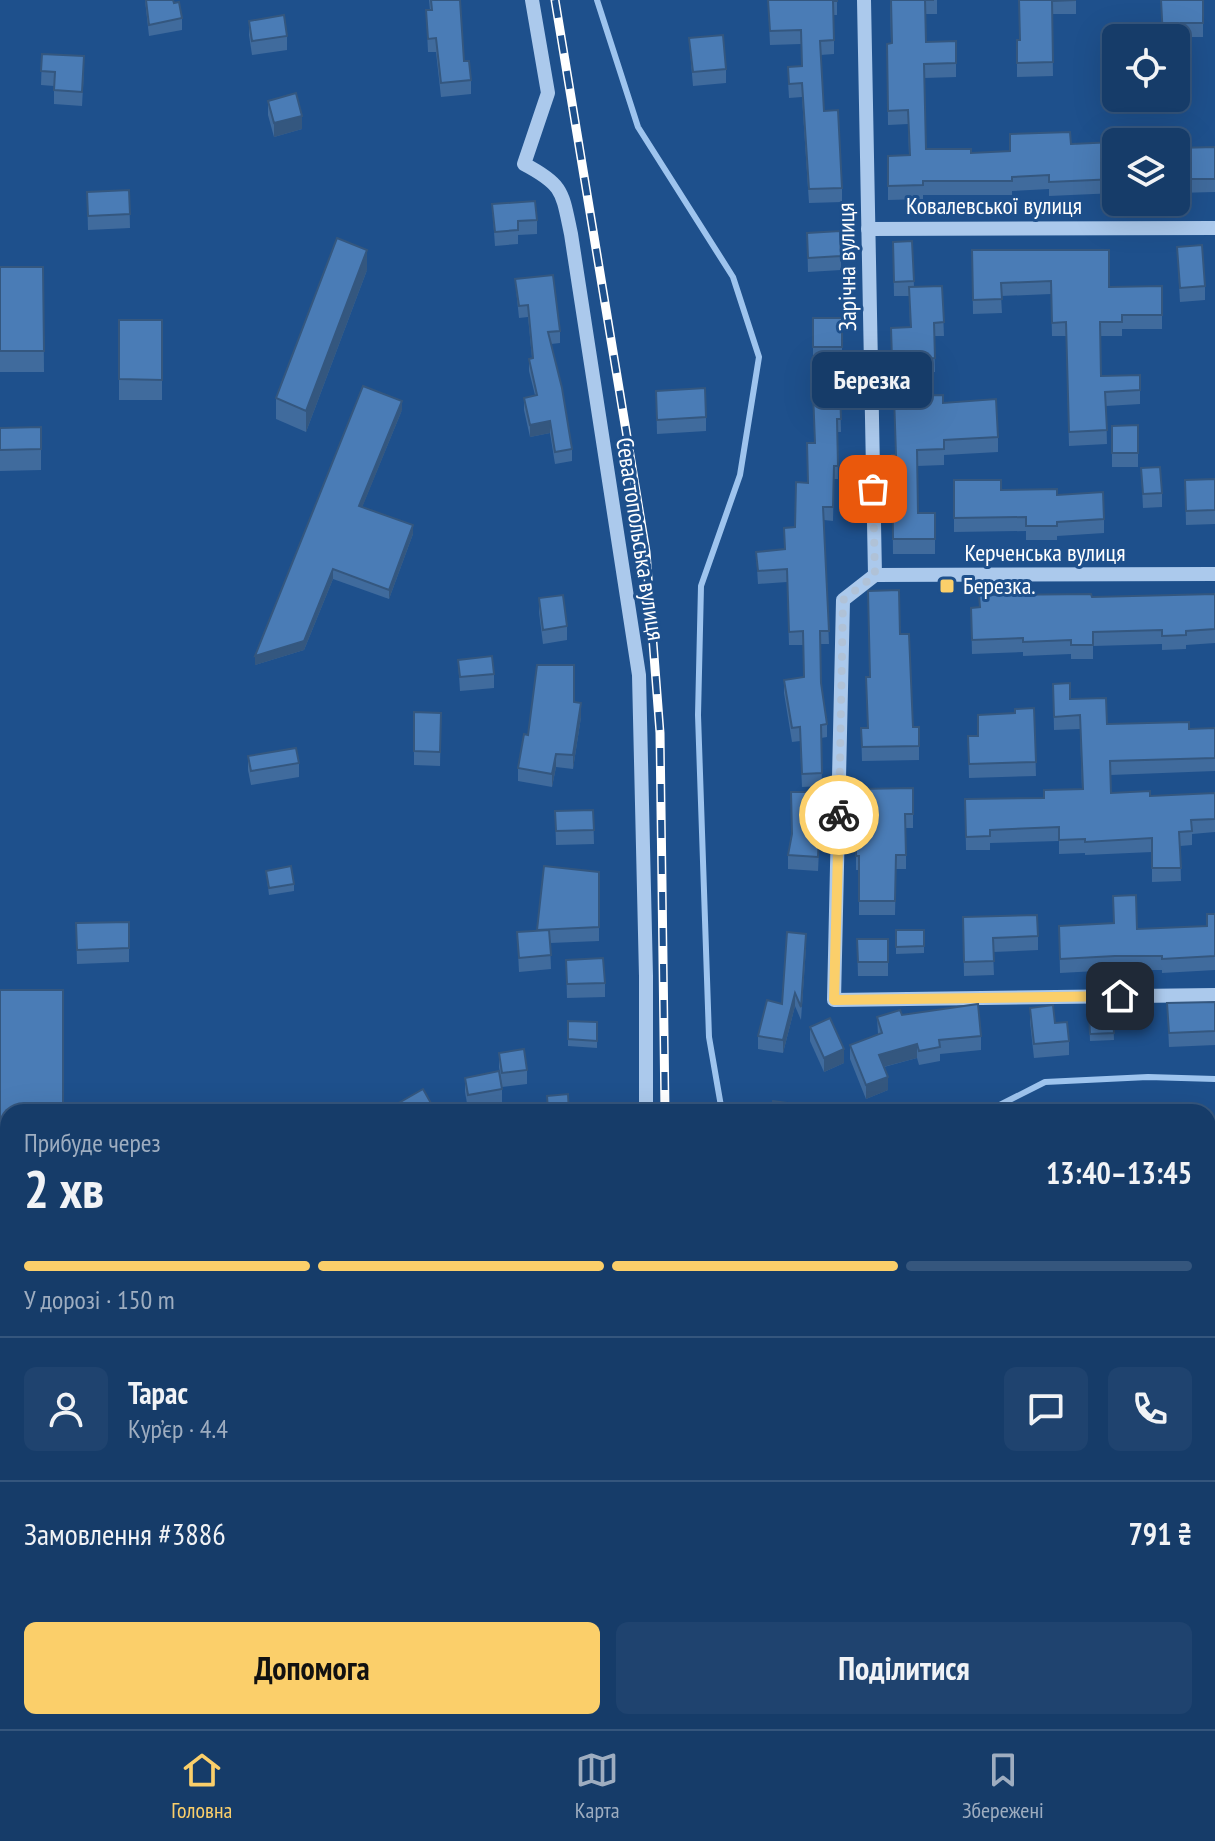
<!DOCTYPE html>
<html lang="uk">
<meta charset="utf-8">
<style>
body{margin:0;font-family:"PT Sans Narrow",sans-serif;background:#1f436f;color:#f1f3f6;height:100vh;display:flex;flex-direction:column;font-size:30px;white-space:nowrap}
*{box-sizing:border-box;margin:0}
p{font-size:26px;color:#9eadc0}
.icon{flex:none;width:44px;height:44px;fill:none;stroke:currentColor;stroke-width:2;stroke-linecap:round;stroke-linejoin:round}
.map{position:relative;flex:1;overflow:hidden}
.panel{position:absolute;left:0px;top:1104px;width:1216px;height:626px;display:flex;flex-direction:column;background:#163c69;border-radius:24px 24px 0 0;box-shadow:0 8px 32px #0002,0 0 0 2px #35567d}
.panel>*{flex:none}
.tools{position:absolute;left:1102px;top:24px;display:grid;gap:16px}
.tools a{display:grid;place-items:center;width:88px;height:88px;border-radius:12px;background:#163c69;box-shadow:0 8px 32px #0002,0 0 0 2px #35567d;font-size:40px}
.pin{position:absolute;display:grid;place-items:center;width:68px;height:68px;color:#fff;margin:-34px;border-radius:16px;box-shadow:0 4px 12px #0006}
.courier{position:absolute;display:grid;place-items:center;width:80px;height:80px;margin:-40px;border:6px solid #fbcf6a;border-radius:50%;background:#fff;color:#222;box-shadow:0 2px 10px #0007}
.bubble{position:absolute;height:56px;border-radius:12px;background:#163c69;box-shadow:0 8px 32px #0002,0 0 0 2px #35567d;font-size:26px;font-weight:700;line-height:56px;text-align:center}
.overview em{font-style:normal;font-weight:700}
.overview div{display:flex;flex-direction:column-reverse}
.overview{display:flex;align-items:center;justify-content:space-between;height:136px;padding:0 24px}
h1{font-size:52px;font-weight:700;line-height:60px}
.bar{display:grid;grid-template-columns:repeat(4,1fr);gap:12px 8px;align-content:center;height:96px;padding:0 24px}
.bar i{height:10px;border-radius:6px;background:#35567d}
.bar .active{background:#fbcf6a}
.bar p{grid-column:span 4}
.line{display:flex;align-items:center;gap:20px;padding:0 24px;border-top:2px solid #35567d}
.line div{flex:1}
.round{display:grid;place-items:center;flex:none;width:84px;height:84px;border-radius:12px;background:#1f436f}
.primary-button{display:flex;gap:16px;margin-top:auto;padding:16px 24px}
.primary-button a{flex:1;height:92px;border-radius:12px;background:#fbcf6a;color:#111;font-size:32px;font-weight:700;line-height:92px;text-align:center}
.primary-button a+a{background:#1f436f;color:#f1f3f6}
.dock{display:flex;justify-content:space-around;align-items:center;height:112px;border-top:2px solid #35567d;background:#163c69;font-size:22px;color:#9eadc0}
.dock a{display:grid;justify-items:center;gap:4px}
.dock .active{color:#fbcf6a}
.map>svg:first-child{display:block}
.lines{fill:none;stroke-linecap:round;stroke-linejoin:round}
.stream{stroke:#9ec4ee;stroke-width:6}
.minor{stroke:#abc9ec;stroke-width:14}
.rail-casing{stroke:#fff;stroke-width:9}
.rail{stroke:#1e508c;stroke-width:6;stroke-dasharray:18;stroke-linecap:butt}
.wall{fill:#406b9d}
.shaded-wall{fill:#34577f}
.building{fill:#4a7cb6;stroke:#34577f;stroke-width:2}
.done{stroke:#b0c2d7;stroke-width:8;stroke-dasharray:0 14.4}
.route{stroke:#fbcf6a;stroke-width:10}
.poi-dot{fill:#fbcf6a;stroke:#1e508c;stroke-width:3}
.labels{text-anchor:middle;stroke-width:6;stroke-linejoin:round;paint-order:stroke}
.street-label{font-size:24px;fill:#fff;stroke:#1e508c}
.poi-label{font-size:24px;fill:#fff;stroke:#1e508c;text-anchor:start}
</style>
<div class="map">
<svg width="1215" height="1729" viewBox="0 0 1215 1729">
<rect width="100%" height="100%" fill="#1e508c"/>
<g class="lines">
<g class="stream">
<polyline points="597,0 638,127 733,277 759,357 740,475 701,586 698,715 709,1037 722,1112"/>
<polyline points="986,1112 1045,1082 1148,1077 1215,1079"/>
<polyline points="733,1729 733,1722"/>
</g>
<g class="minor">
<path d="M 532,0 L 548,93 L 524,164 C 564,185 562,192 571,234 L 639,675 L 646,976 L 646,1112"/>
<polyline points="864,0 875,575"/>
<polyline points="868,229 1215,228"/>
<polyline points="875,575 843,600 834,1000 1215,995"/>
<polyline points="875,575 1215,574"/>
<polyline points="1208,1152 1215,1153"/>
<polyline points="0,1423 8,1423"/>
<polyline points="1208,1661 1215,1666"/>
<polyline points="644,1729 644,1722"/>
<polyline points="837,1729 839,1722"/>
</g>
<defs>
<g id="rail">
<polyline points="555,0 646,552 660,733 665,1112"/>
<polyline points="668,1729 668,1722"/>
</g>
</defs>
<use href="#rail" class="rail-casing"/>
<use href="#rail" class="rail"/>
</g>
<g class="wall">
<polygon points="145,0 173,0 174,3 182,18 182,30 149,36"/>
<polygon points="429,0 460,0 464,61 471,80 471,94 441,97 436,52 428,52 426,10 430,10"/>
<polygon points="768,0 837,0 837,15 834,15 834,54 820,55 824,111 842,188 842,202 809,203 802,97 789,98 788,81 788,67 801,66 801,44 770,45"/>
<polygon points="890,0 937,0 937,14 926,14 926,42 956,41 956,77 924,78 926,149 971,153 1010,151 1071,144 1116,142 1116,193 1049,196 1049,189 1012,191 1012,195 923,195 923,199 888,200 888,156 909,155 908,124 888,125 887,44 891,43"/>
<polygon points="1019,0 1076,0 1076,14 1052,14 1053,76 1017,77 1017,40 1020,40"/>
<polygon points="1203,0 1203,37 1182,37 1183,79 1176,80 1176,38 1162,38"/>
<polygon points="249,21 287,36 287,50 252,55 249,35"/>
<polygon points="689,38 726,69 726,83 693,86"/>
<polygon points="42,54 84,70 82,106 54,104 54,86 41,85"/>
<polygon points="268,101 302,129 274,137 268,115"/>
<polygon points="1215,147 1215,192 1176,193 1176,148"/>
<polygon points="129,190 130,228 88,230 87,192"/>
<polygon points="492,204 537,220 537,234 518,235 518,244 495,246"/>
<polygon points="807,233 841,256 841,270 808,272"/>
<polygon points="912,241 914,287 942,286 944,336 934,336 935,372 892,374 891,328 910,327 909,296 894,296 893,242"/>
<polygon points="1177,247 1205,286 1205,300 1180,302"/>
<polygon points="972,250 1109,287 1162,286 1162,329 1122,329 1122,336 1100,336 1101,376 1140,375 1140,404 1106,406 1107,444 1069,446 1066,336 1052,336 1051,294 1001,296 1002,313 973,314"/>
<polygon points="0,267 43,267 44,372 0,372"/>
<polygon points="367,270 306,432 276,419 276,398"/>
<polygon points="515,279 560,331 560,343 551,344 572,449 572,461 555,464 550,433 530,437 524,410 524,398 535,395 529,371 529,359 532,358 528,317 519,318"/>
<rect x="813" y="318" width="29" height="43"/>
<rect x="119" y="320" width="43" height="80"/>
<polygon points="656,391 706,417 706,431 657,434"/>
<polygon points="840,391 841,432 837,432 838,479 834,479 833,521 824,520 829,644 821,644 821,683 827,724 827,737 821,738 822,786 802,787 800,741 792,742 784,693 784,680 804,677 803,645 789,645 787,582 758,584 756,552 785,549 784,528 795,527 807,483 814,443"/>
<polygon points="943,403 998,437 998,452 944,455 944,465 917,466 918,513 935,513 935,554 893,554 892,455 895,455"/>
<polygon points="402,410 362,507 413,534 389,599 333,579 304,650 255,665"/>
<polygon points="1138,425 1138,467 1112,467 1112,426"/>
<polygon points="41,427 41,470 0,471 0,428"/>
<polygon points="1141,468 1162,493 1162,507 1143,508"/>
<polygon points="1215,479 1215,524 1186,525 1185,480"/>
<polygon points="954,480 1001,490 1057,495 1104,519 1104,533 1057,536 1057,540 1026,540 1026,531 954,532"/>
<polygon points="1215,594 1215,643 1186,645 1186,649 1162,650 1162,644 1093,646 1093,659 1071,659 1071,654 1023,656 1023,652 972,654 971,608 1092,597"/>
<polygon points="539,598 567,626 567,640 543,644 539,612"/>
<polygon points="900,634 913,727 919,727 919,760 862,761 861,728 867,728 869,677"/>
<polygon points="458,660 494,674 494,688 460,691"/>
<polygon points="1053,684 1070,699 1107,724 1189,729 1215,728 1215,771 1110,775 1111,793 1150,796 1215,793 1215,832 1192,834 1192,845 1180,846 1181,881 1152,882 1152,852 1085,855 1085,853 1059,854 1059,841 990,843 990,850 966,850 965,799 1044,798 1082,789 1080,729 1054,730"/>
<polygon points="574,702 581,717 573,769 556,767 552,787 518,781 518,768 528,735"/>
<polygon points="1034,708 1036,776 969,778 968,736 978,736 1015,713"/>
<polygon points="414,712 441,713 440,766 414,765"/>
<polygon points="248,756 299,763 299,777 251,785 248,770"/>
<polygon points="913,788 913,828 906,828 906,869 896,869 895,915 859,915 859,870 856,870 856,848 859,834"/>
<polygon points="593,810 594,844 556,845 555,811"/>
<polygon points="807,835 819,850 818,871 788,869 788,855 791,836"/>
<polygon points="266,871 294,884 294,891 269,895"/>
<polygon points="599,872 599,941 550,943 551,969 519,972 517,932 537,931"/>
<polygon points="1215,914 1215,970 1162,973 1162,970 1115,970 1060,973 1059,926 1137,929 1207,926"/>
<polygon points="963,917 1038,936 1038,950 993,952 994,975 964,976"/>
<polygon points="129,922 129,962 77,964 76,923"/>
<polygon points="896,930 924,930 924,953 896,954"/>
<polygon points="857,939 888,939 888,976 858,976"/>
<polygon points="806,947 801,1020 795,1006 783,1053 758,1049 758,1036 782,1004"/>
<polygon points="566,960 605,983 605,997 567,998"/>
<polygon points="0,990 8,1112 8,1177 0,1177"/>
<polygon points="1215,1002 1215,1045 1169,1047 1167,1003"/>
<polygon points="1030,1008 1069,1041 1069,1055 1034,1058 1030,1022"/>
<polygon points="1113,1013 1114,1040 1090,1041 1089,1014"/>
<polygon points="902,1015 981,1036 981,1050 940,1054 940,1061 919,1065 917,1058 884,1067 888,1090 866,1099 850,1059 850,1045 878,1034 877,1017"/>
<polygon points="568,1021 597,1022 597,1048 568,1046"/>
<polygon points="810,1027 844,1063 824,1072 810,1041"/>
<polygon points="499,1053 527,1070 527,1084 502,1087 499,1067"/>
<polygon points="465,1078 502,1089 502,1103 468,1109 465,1092"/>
<polygon points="1215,1215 1215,1254 1208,1249 1208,1226"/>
<polygon points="1208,1293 1215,1297 1215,1335 1213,1337 1208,1333"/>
<polygon points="1215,1353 1215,1389 1208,1383 1208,1362"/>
<polygon points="1215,1452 1215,1632 1208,1626 1208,1460"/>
<polygon points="494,1722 525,1722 525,1729 495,1729"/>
<polygon points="800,1722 821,1722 820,1728 800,1726"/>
<polygon points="979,1722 1011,1722 1005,1729 988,1729"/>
<polygon points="1178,1722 1208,1722 1215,1729 1178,1729"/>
</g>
<g class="shaded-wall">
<polygon points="302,116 302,129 274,137 274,123"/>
<polygon points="367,250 367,270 306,432 306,411"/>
<polygon points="402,401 402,410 359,515 359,506"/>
<polygon points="550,421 550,433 530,437 530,425"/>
<polygon points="413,525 413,534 389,599 389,590"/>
<polygon points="333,569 333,579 304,650 255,665 255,656"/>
<polygon points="581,703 581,717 573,769 573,755"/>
<polygon points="556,754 556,767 552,787 552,774"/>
<polygon points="795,993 795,1006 783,1053 783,1040"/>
<polygon points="917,1044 917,1058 879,1068 879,1055"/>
<polygon points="844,1049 844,1063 824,1072 824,1058"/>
<polygon points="888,1077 888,1090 866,1099 866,1085"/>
<polygon points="1215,1321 1215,1335 1213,1337 1213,1323"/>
<polygon points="1000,1722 1011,1722 1005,1729 998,1729"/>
</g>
<g class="building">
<polygon points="146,0 173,0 174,3 179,2 182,18 149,25"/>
<polygon points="431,0 460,0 464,61 469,61 471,80 441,83 436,38 428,39 426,10 432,10"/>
<polygon points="768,0 837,0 837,1 833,1 834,40 820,41 824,111 838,110 842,188 809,189 802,83 789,84 788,67 802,66 801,30 770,31"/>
<polygon points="891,0 934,0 925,0 926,42 956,41 956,63 924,64 926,149 971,149 971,153 1010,151 1010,134 1070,132 1071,144 1116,142 1116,179 1049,182 1049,175 1012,177 1012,181 923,181 923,185 888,186 888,156 910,155 908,110 888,111 887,44 892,43"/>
<polygon points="1019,0 1076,0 1052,1 1053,62 1017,63 1017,40 1020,40"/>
<polygon points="1161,0 1203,0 1203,23 1181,23 1183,65 1176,66 1176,38 1163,38"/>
<polygon points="284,15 287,36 252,41 249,21"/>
<polygon points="723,35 726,69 693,72 689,38"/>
<polygon points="42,54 84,56 82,92 54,90 55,72 41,71"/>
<polygon points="296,93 302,116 274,123 268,101"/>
<polygon points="1215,147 1215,179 1176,179 1176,148"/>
<polygon points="129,190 130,214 88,216 87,192"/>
<polygon points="535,201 537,220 518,221 518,230 495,232 492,204"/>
<polygon points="840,231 841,256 808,258 807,233"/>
<polygon points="337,238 367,250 306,411 276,398"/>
<polygon points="912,241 914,281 894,282 893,242"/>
<polygon points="1202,245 1205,286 1180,288 1177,247"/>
<polygon points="972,250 1109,250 1109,287 1162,286 1162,315 1122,315 1122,322 1100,322 1101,376 1140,375 1140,390 1105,392 1107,430 1069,432 1066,322 1052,323 1051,281 1001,283 1002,299 973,300"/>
<polygon points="0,267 43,267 44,351 0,351"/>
<polygon points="553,275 560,331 548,332 562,388 572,449 555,452 550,421 530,425 524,398 537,395 529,359 533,358 528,305 519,306 515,279"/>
<polygon points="942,286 944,322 934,323 935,358 892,360 891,328 911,327 909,287"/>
<rect x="813" y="318" width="29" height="29"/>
<polygon points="119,320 162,320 162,380 119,379"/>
<polygon points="363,386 402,401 359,506 413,525 389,590 333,569 304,641 255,656"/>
<polygon points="705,388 706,417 657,420 656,391"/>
<polygon points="840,391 841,419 837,419 838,466 834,466 833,507 823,507 829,631 820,631 821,683 827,724 821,725 822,773 802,774 800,727 792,728 784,680 804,677 803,631 789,632 787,569 758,571 756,552 785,549 784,528 795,527 796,482 808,483 807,443 815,443 813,392"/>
<polygon points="943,395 943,403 996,399 998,437 944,440 944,449 917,450 918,513 935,513 935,539 893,539 892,455 896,455 894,396"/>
<polygon points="1138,425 1138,453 1112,453 1112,426"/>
<polygon points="41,427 41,449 0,450 0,428"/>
<polygon points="1160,467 1162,493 1143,494 1141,468"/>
<polygon points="1215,479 1215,510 1186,511 1185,480"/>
<polygon points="954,480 1001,480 1001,490 1057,489 1057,495 1103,492 1104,519 1057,522 1057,526 1026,526 1026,517 954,518"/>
<polygon points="899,590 900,634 909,634 913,727 919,727 919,746 862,747 861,728 868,728 866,677 870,677 868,591"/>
<polygon points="1091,594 1092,597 1215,594 1215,629 1186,631 1186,635 1162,636 1162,630 1093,632 1093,645 1071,645 1071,640 1023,642 1023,638 972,640 971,608 980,607 979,595"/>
<polygon points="563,595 567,626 543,630 539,598"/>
<polygon points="492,656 494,674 460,677 458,660"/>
<polygon points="537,665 574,665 574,702 581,703 573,755 556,754 552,774 518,768 524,734 528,735"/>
<polygon points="1070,683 1070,699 1106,698 1107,724 1189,722 1189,729 1215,728 1215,758 1110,761 1111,793 1150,791 1150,796 1215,793 1215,819 1191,820 1192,831 1179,832 1181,868 1152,868 1152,838 1085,842 1085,839 1059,840 1059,827 990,830 990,836 966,837 965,799 1044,798 1044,790 1083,789 1080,715 1054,717 1053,684"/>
<polygon points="1034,708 1036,762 969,764 968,736 978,736 978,715 1015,713 1015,709"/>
<polygon points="414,712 441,713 440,752 414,751"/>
<polygon points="296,748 299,763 251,771 248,756"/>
<polygon points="913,788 913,814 905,814 906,855 896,855 895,901 859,901 859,856 856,856 856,834 859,834 858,789"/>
<polygon points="791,792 806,792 807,835 819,836 818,857 788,855 792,834"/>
<polygon points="593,810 594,830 556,831 555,811"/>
<polygon points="291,866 294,884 269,888 266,871"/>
<polygon points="544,866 599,872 599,927 537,930"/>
<polygon points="1136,895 1137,929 1207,926 1207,914 1215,914 1215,956 1162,959 1162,956 1115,956 1060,959 1059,926 1114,923 1113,896"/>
<polygon points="1037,915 1038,936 993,938 994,961 964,962 963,917"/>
<polygon points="129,922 129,948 77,950 76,923"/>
<polygon points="549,930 551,955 519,958 517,932"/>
<polygon points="896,930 924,930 924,946 896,947"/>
<polygon points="787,932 806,934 801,1007 795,993 783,1040 758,1036 767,1000 782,1004"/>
<polygon points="857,939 888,939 888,962 858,962"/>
<polygon points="603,958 605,983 567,984 566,960"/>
<polygon points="0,990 63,990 63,1112 8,1112 8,1157 0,1157"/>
<polygon points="1215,1002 1215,1031 1169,1033 1167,1003"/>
<polygon points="978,1004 981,1036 939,1040 940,1047 919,1051 917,1044 879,1055 888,1077 866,1085 850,1045 882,1033 877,1017 900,1010 902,1015"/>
<polygon points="1053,1005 1055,1023 1067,1022 1069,1041 1034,1044 1030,1008"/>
<polygon points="1113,1013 1114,1033 1090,1034 1089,1014"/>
<polygon points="830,1018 844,1049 824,1058 810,1027"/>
<polygon points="568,1021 597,1022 597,1041 568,1039"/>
<polygon points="524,1049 527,1070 502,1073 499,1053"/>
<polygon points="499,1071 502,1089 468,1095 465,1078"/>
<polygon points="423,1089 436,1112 401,1112 397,1104"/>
<polygon points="568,1094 569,1112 548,1112 547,1096"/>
<polygon points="773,1101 795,1104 794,1112 771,1112"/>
<polygon points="1090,1103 1093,1112 1069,1112"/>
<polygon points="1048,1105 1053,1112 1038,1112"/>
<polygon points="1215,1215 1215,1240 1208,1235 1208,1226"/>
<polygon points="1208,1293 1215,1297 1215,1321 1213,1323 1208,1319"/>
<polygon points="1215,1353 1215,1375 1208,1369 1208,1362"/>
<polygon points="1215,1452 1215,1484 1211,1489 1215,1493 1215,1618 1208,1612 1208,1460"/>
<polygon points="0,1502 8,1502 8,1722 284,1722 284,1729 0,1729"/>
<polygon points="1210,1682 1215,1686 1215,1729 1189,1729 1181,1722 1208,1722 1208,1685"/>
<polygon points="908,1722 923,1722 932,1729 903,1729"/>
<polygon points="1042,1722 1101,1722 1110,1729 1042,1729 1039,1726"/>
</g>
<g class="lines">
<polyline class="done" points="839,815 843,600 875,575 873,489"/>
<polyline class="route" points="839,815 834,1000 1120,996"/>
</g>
<rect class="poi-dot" x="939" y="578" width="16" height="16" rx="4"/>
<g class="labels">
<g class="street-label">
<text x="994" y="214">Ковалевської вулиця</text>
<text transform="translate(847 267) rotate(-91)" y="8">Зарічна вулиця</text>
<text transform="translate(640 539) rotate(81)" y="8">Севастопольська вулиця</text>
<text x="1045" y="561">Керченська вулиця</text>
</g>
<g class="poi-label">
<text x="963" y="594">Березка.</text>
</g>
</g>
</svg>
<div class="tools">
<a><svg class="icon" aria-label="locate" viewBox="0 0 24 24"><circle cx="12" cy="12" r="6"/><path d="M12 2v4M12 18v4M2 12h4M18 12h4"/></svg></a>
<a><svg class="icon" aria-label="layers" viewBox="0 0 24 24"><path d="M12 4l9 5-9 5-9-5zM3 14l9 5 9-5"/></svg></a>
</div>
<div class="pin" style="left:873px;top:489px;background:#ea580c"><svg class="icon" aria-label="bag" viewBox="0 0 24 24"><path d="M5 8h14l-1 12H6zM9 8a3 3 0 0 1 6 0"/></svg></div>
<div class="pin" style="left:1120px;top:996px;background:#1f2937"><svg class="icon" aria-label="home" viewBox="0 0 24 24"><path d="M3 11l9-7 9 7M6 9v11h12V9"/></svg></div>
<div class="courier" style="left:839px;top:815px"><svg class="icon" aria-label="bike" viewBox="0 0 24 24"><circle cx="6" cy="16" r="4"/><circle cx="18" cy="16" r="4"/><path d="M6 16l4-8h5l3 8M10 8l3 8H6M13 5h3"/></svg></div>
<div class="bubble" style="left:812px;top:352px;width:120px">Березка</div>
<section class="panel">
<div class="overview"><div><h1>2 хв</h1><p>Прибуде через</p></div><em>13:40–13:45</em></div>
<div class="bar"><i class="active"></i><i class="active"></i><i class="active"></i><i></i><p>У дорозі · 150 m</p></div>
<div class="line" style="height:144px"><a class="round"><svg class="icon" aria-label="person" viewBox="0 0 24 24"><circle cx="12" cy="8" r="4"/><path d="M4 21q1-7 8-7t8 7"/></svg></a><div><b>Тарас</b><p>Кур’єр · 4.4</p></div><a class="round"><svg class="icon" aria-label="chat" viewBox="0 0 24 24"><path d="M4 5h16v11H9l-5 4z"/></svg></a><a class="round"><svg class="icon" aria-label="phone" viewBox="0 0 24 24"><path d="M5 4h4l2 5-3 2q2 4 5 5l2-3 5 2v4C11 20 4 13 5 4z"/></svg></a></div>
<div class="line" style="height:104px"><div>Замовлення #3886</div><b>791 ₴</b></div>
<div class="primary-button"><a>Допомога</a><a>Поділитися</a></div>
</section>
</div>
<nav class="dock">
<a class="active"><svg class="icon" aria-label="home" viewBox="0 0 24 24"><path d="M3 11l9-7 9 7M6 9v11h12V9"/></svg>Головна</a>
<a><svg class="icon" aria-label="map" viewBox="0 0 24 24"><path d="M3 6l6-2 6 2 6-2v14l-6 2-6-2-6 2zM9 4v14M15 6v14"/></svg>Карта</a>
<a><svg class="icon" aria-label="saved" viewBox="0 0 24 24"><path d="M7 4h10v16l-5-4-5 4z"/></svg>Збережені</a>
</nav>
